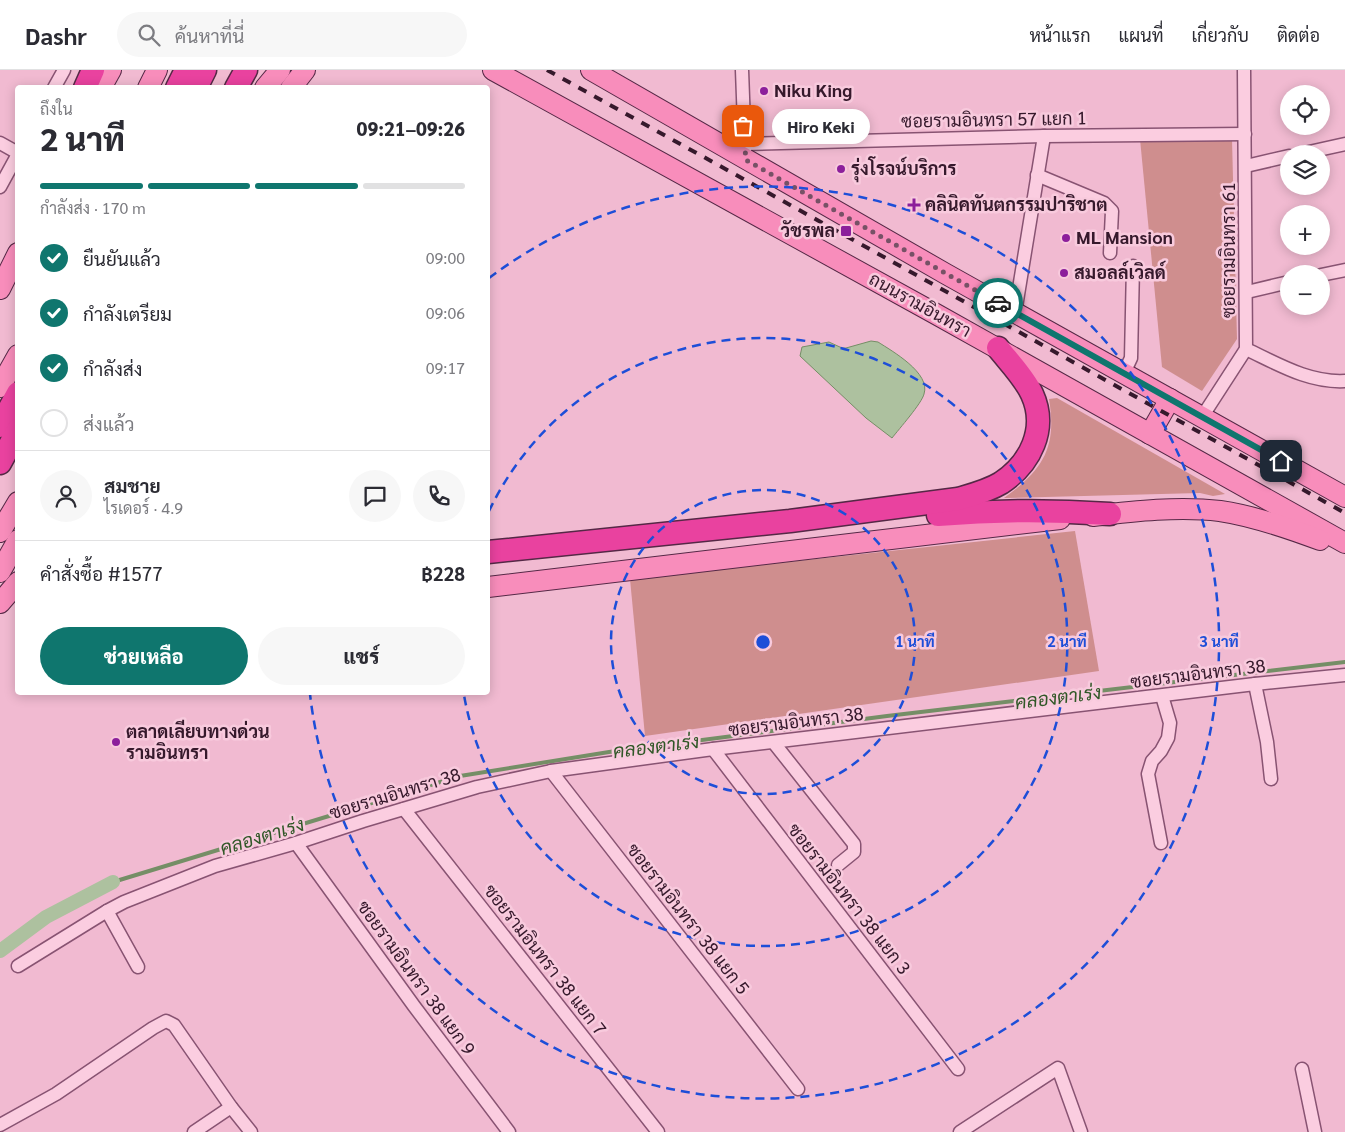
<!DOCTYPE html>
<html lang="th">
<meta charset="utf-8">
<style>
body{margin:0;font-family:Georgia,Sarabun,serif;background:#f7f7f7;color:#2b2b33;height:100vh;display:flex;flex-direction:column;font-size:19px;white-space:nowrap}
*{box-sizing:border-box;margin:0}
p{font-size:16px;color:#7c7c81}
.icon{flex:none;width:28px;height:28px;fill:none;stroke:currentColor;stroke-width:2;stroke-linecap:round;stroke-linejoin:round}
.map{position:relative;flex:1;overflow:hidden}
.drawer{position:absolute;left:15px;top:15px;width:475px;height:610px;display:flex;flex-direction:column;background:#fff;border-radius:5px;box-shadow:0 2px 12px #0003}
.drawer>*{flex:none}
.tools{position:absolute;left:1280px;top:15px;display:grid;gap:10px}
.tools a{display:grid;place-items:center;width:50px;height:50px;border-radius:50%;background:#fff;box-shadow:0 2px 12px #0003;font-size:25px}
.pin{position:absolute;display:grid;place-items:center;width:42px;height:42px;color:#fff;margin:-21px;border-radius:10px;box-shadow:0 2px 8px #0006}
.courier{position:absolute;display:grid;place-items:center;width:50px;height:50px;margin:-25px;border:4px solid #0f766e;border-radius:50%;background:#fff;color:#222;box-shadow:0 1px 6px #0007}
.bubble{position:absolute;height:35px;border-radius:18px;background:#fff;box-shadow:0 2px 12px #0003;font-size:16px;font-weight:800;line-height:35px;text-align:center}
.head em{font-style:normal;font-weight:800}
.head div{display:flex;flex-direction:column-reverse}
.head{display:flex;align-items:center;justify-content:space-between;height:85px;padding:0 25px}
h1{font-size:32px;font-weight:800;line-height:38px}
.bar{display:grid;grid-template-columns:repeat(4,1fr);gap:8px 5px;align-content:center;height:60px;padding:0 25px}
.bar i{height:6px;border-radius:4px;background:#e1e1e2}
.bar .current{background:#0f766e}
.bar p{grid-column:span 4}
.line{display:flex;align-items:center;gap:12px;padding:0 25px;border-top:1px solid #e1e1e2}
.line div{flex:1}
.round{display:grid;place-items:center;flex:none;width:52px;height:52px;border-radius:26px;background:#f7f7f7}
ol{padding:0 25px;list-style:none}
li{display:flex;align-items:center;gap:15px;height:55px}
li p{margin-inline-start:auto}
li .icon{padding:5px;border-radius:50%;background:#0f766e;color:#fff;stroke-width:4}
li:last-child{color:#7c7c81}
li i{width:28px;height:28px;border:2px solid #e1e1e2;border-radius:50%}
.cta{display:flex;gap:10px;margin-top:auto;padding:10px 25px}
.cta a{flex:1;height:58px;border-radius:30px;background:#0f766e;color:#fff;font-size:20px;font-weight:800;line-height:58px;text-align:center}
.cta a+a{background:#f7f7f7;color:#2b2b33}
header{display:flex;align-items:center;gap:30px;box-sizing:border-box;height:70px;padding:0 25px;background:#fff;border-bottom:1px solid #e1e1e2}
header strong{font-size:24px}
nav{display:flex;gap:28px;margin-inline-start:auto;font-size:18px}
.search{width:350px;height:45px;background:#f7f7f7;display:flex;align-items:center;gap:12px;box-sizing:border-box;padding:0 18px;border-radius:28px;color:#7c7c81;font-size:19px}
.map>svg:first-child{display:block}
.green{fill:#cf8e8e}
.water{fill:#adc19f;stroke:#758e66}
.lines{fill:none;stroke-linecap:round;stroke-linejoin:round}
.stream{stroke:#758e66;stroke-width:4}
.canal{stroke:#adc19f;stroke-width:14}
.minor-casing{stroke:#885372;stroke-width:15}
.primary-casing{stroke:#552846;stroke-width:22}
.motorway-casing{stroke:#552846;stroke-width:25}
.minor{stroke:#fbcde0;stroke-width:12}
.primary{stroke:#f88dbb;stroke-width:20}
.motorway{stroke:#e9429f;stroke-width:22}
.rail{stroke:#36192c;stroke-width:4;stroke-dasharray:9 9;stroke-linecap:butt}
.done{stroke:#775166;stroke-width:5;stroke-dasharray:0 9}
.route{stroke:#0f766e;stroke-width:6}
.ring{fill:none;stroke:#1d4ed8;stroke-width:2.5;stroke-dasharray:9 6}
.poi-dot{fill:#8c1f9b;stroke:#f8cadd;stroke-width:2}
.labels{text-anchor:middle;stroke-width:5;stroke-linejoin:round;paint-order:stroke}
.poi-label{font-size:18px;font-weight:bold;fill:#36192c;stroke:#f8cadd;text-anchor:start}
.street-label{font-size:18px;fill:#36192c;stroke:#f8cadd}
.water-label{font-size:19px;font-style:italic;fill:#305727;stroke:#f8cadd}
.centre{fill:#1d4ed8;stroke:#f8cadd;stroke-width:2.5}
.ring-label{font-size:15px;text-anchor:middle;font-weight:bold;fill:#1d4ed8;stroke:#f8cadd;stroke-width:5;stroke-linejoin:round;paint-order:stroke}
</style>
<header>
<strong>Dashr</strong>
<div class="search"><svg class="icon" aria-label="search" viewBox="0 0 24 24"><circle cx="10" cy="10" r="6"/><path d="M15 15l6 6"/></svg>ค้นหาที่นี่</div>
<nav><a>หน้าแรก</a><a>แผนที่</a><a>เกี่ยวกับ</a><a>ติดต่อ</a></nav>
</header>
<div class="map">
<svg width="1345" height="1062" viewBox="0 0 1345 1062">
<rect width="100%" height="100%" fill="#f1bad1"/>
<g class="green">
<polygon points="1140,69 1232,69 1237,269 1202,321 1162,297"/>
<path d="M 1057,328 L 1225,424 L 1213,426 L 1200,423 L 1004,428 C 1044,399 1057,377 1049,329 Z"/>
<polygon points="1075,461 1099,601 645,666 630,509"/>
</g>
<path class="water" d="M 871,271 L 878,272 C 892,281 931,303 924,324 C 922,333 899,359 892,368 L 866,348 L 800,286 L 802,277 L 829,272 L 842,278 L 846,278 Z"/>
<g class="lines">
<polyline class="stream" points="113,812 460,706 609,682 887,646 1345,592"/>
<polyline class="canal" points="0,881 46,847 113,812"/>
<defs>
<g id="minor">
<polyline points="742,0 745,82"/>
<polyline points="54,18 64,0"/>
<polyline points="0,73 18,83"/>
<polyline points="744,74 1044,66 1245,64"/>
<polyline points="1300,84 1345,74"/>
<polyline points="1246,96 1289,86"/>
<polyline points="1037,105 1104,133 1112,141 1110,183"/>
<polyline points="0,117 18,84"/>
<polyline points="1321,205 1345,200"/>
<polyline points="1247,222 1289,212"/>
<polyline points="1015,243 1044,66"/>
<path d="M 1246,279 C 1278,294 1309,313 1345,311"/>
<polyline points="1124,303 1131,288 1133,196"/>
<polyline points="1202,347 1246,279 1244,0"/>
<polyline points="1255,614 1267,672 1271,709"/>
<polyline points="774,673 854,774 854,782 838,795"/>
<polyline points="713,679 958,999"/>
<polyline points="551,701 798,1019"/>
<polyline points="404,739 658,1062"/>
<polyline points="296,773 414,936 509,1062"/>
<polyline points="1161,773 1148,704 1152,691 1161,681 1168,668 1170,653 1162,626"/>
<polyline points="107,841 138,897"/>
<polyline points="18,896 107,841 124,832 215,796 296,773 363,751 477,717 551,701 713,679 1255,614 1345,605"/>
<polyline points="1302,999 1315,1062"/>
<polyline points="0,1055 56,1024 153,958 166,951 174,955 231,1037 251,1062"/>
<polyline points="194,1062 231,1037"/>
<polyline points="960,1062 1058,998 1081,1062"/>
</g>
<g id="primary">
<polyline points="493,0 934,243 1345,473"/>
<polyline points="591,0 946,204 1345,427"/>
<polyline points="101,18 111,0"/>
<polyline points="148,18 157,0"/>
<polyline points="265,18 280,0"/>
<polyline points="291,18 305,0"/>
<polyline points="0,219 18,183"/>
<polyline points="0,317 18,285"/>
<polyline points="1150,364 1170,329"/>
<path d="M 1093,446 C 1135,441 1179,436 1220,441 C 1254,446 1288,458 1320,470"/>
<polyline points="0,462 18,432"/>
<polyline points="0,502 18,470"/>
<polyline points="488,517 1060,449"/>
<polyline points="0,533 18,512"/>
</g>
<g id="motorway">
<polyline points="85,18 93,0"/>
<polyline points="177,18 186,0"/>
<polyline points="196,18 205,0"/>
<polyline points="236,18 246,0"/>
<polyline points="0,356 18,323"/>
<polyline points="0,393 18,360"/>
<path d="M 938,445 C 996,440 1053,440 1110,444"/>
<path d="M 488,482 L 790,451 L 958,429 C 972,425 988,421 1001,413 C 1030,394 1048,359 1032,324 C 1024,307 1010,293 998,278"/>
</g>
</defs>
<use href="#minor" class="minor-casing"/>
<use href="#primary" class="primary-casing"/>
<use href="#motorway" class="motorway-casing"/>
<use href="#minor" class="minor"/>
<use href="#primary" class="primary"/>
<use href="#motorway" class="motorway"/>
<polyline class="rail" points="547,0 1345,443"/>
</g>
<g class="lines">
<polyline class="done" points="743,56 746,90 998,233"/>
<polyline class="route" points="998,233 1281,391"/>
</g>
<g class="ring">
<circle cx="763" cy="572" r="152"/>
<path d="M489 441A304 304 0 1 1 464 625"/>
<path d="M489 208A456 456 0 1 1 310 624"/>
</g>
<g class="poi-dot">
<circle cx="764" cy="21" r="5"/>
<circle cx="841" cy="99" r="5"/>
<path d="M911.5 127.5h5v5h5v5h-5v5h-5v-5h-5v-5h5z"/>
<rect x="840" y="155" width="12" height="12" rx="2.5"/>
<circle cx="1066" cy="168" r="5"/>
<circle cx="1064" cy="203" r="5"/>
<circle cx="116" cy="672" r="5"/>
</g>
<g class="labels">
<g class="poi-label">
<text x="774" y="27">Niku King</text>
<text x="851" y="105">รุ่งโรจน์บริการ</text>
<text x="925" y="141">คลินิคทันตกรรมปาริชาต</text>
<text x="835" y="167" text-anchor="end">วัชรพล</text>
<text x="1076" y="174">ML Mansion</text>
<text x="1074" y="209">สมอลล์เวิลด์</text>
<text x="126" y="668">ตลาดเลียบทางด่วน<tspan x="126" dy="21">รามอินทรา</tspan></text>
</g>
<g class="street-label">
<text transform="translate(994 50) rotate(-1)" y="6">ซอยรามอินทรา 57 แยก 1</text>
<text transform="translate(1229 180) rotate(-90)" y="6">ซอยรามอินทรา 61</text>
<text transform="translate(920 235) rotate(29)" y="6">ถนนรามอินทรา</text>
<text transform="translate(1198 604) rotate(-7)" y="6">ซอยรามอินทรา 38</text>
<text transform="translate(796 652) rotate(-7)" y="6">ซอยรามอินทรา 38</text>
<text transform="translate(395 724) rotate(-17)" y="6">ซอยรามอินทรา 38</text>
<text transform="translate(849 829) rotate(52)" y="6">ซอยรามอินทรา 38 แยก 3</text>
<text transform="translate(688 849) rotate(52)" y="6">ซอยรามอินทรา 38 แยก 5</text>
<text transform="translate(545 890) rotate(52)" y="6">ซอยรามอินทรา 38 แยก 7</text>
<text transform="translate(416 908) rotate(54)" y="6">ซอยรามอินทรา 38 แยก 9</text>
</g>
<g class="water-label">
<text transform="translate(1058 627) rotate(-7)" y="7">คลองตาเร่ง</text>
<text transform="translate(656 676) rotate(-7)" y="7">คลองตาเร่ง</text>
<text transform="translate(262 766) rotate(-17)" y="7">คลองตาเร่ง</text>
</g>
</g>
<circle cx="763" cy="572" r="8" class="centre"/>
<g class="ring-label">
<text x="915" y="577">1 นาที</text>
<text x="1067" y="577">2 นาที</text>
<text x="1219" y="577">3 นาที</text>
</g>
</svg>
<div class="tools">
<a><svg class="icon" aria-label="locate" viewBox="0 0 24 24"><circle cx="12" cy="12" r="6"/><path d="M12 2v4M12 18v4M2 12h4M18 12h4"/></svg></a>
<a><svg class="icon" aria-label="layers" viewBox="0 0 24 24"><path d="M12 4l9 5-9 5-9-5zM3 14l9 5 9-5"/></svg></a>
<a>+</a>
<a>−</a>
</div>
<div class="pin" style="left:743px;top:56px;background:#ea580c"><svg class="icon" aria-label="bag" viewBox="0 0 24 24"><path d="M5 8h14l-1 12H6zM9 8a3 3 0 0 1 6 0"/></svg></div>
<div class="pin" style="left:1281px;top:391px;background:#1f2937"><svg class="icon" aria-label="home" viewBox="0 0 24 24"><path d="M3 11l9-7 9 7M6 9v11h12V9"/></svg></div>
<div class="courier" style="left:998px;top:233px"><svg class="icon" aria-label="car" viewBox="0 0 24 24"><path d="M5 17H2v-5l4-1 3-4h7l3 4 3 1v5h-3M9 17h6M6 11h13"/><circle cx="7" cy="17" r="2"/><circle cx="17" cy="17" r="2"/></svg></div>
<div class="bubble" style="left:772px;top:39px;width:98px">Hiro Keki</div>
<section class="drawer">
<div class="head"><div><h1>2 นาที</h1><p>ถึงใน</p></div><em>09:21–09:26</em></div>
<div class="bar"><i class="current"></i><i class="current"></i><i class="current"></i><i></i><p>กำลังส่ง · 170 m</p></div>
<ol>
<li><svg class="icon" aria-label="check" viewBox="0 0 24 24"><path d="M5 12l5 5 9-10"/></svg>ยืนยันแล้ว<p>09:00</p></li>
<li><svg class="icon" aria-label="check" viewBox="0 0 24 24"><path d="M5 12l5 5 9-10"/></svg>กำลังเตรียม<p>09:06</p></li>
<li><svg class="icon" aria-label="check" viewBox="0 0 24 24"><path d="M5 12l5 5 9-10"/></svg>กำลังส่ง<p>09:17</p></li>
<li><i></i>ส่งแล้ว</li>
</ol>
<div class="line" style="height:90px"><a class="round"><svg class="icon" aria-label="person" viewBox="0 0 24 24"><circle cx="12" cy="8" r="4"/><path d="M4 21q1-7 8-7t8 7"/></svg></a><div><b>สมชาย</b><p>ไรเดอร์ · 4.9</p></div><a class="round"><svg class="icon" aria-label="chat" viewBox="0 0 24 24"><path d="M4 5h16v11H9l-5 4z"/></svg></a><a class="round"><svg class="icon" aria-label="phone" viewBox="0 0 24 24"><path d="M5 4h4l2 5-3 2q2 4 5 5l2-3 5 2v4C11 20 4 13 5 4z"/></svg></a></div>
<div class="line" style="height:65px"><div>คำสั่งซื้อ #1577</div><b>฿228</b></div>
<div class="cta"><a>ช่วยเหลือ</a><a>แชร์</a></div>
</section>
</div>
